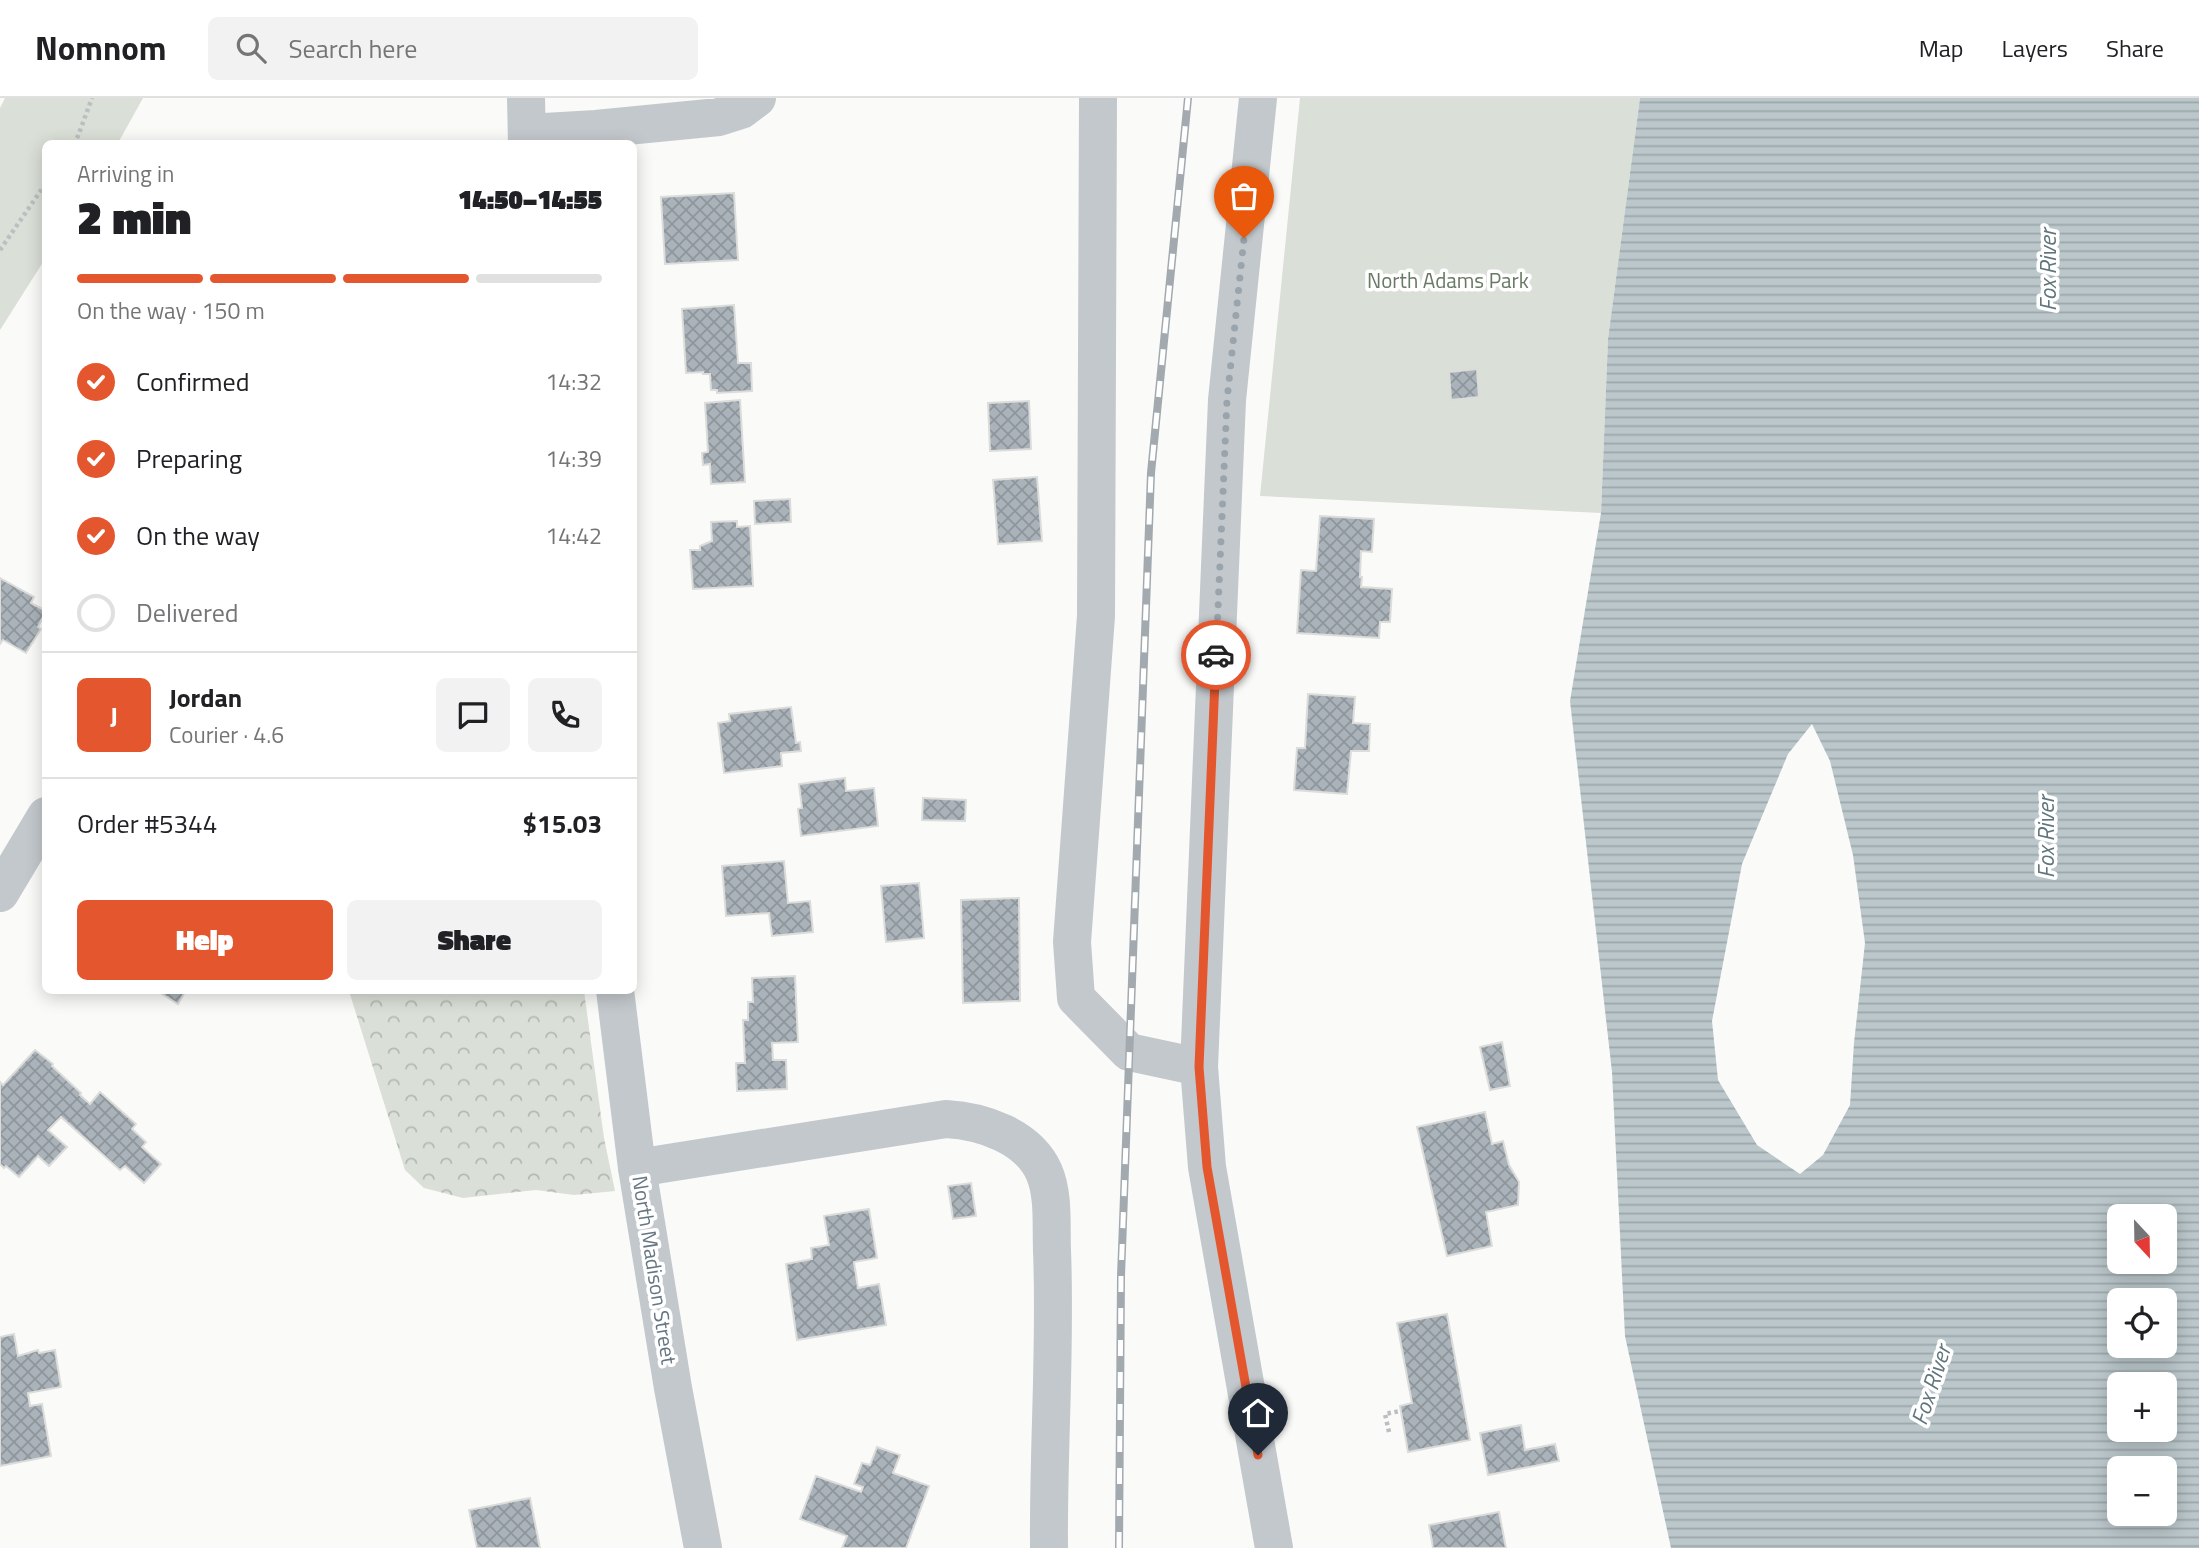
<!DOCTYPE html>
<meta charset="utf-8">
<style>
body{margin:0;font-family:"Titillium Web",sans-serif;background:#f2f2f2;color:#202124;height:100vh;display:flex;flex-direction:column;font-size:26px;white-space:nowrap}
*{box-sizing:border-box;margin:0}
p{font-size:23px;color:#757577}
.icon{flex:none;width:38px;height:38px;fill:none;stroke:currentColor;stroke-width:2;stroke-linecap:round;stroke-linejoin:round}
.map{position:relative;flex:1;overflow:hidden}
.side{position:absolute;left:42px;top:42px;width:595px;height:854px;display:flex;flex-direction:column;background:#fff;border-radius:10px;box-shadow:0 4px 18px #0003}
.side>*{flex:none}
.needle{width:46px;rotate:158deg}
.buttons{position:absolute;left:2107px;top:1106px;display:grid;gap:14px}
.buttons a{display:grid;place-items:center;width:70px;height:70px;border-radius:10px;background:#fff;box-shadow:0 4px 18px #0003;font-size:35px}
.pin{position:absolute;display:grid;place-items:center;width:60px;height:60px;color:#fff;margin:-72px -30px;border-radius:50% 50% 50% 0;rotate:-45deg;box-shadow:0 0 7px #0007}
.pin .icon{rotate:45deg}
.courier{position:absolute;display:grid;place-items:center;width:70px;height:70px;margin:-35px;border:5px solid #e4572e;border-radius:50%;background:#fff;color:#222;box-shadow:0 2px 9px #0007}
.headline em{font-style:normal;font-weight:800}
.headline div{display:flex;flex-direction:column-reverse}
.headline{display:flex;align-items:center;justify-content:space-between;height:119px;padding:0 35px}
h1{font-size:46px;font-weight:800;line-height:52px}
.bar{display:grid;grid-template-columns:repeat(4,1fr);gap:10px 7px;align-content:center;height:84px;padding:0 35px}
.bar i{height:9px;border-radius:5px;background:#e0e0e0}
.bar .active{background:#e4572e}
.bar p{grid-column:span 4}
.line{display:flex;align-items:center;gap:18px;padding:0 35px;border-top:2px solid #e0e0e0}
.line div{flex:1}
.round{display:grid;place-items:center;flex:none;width:74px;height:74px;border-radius:10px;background:#f2f2f2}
ol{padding:0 35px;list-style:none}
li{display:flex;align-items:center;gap:21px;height:77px}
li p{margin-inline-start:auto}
li .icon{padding:7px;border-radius:50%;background:#e4572e;color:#fff;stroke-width:4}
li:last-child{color:#757577}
li i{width:38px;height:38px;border:4px solid #e0e0e0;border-radius:50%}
.button{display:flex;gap:14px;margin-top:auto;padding:14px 35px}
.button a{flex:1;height:80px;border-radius:10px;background:#e4572e;color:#fff;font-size:28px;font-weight:800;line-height:80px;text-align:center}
.button a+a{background:#f2f2f2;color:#202124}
header{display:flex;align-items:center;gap:42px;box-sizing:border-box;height:98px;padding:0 35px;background:#fff;border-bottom:2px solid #e0e0e0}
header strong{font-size:33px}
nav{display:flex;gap:38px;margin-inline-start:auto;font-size:24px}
.search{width:490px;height:63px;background:#f2f2f2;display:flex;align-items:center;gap:18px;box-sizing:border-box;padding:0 24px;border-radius:10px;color:#757577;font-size:26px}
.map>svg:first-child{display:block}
.green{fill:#dadfd7}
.forest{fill:url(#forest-crowns)}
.water{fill:url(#water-rules);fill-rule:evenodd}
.building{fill:url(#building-cross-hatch);stroke:#dcdcda;stroke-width:2}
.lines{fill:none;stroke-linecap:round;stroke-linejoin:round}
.path{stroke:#bbbfc2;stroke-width:4.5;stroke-dasharray:3.5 3.5;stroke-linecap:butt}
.minor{stroke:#c3c8cc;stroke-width:38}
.rail-casing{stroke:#a2aab0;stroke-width:8}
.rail{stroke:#fff;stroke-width:5;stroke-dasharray:16;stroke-linecap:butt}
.done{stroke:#99a4ac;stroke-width:7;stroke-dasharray:0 12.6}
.route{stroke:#e4572e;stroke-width:9}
.labels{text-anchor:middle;stroke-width:7;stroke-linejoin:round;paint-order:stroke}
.park-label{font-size:21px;fill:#687a64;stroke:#fff}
.street-label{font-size:21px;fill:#657683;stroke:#fff}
.water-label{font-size:23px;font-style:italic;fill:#60757c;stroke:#fff}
</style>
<header>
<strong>Nomnom</strong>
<div class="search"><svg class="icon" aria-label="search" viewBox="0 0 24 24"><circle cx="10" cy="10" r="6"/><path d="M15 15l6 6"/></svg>Search here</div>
<nav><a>Map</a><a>Layers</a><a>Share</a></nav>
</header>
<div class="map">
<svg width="2199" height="1450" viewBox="0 0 2199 1450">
<defs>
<pattern id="forest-crowns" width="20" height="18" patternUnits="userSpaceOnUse" patternTransform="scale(1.75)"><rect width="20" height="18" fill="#dadfd7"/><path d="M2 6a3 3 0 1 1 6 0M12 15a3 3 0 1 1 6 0" fill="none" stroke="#b4b9b4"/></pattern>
<pattern id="water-rules" width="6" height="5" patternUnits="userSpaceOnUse" patternTransform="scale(1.75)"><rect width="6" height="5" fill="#bbc7cb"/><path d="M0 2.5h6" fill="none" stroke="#9ca6aa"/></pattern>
<pattern id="building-cross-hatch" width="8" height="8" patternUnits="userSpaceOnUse" patternTransform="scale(1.75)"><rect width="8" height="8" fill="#aab3b9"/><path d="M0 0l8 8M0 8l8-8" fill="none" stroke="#8e969c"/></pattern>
</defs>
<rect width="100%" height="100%" fill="#fafaf8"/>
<g class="green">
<polygon points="5,0 143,0 118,45 46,46 45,161 0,232 0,10"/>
<polygon points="1300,0 1640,0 1608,241 1601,415 1260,398"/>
</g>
<polygon class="forest" points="349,893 584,893 604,1040 615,1093 574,1097 536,1092 463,1100 424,1090 405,1072"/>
<path class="water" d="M 1640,0 L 2199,0 L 2199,1450 L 1671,1450 L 1625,1238 L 1612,974 L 1570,603 L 1601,415 L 1608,241 ZM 1812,626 L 1830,663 L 1853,757 L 1865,845 L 1854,945 L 1850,1007 L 1823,1057 L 1800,1076 L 1757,1047 L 1718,982 L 1712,923 L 1742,766 L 1788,656 ZM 2119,1118 L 2165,1118 L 2165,1164 L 2119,1164 ZM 2119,1202 L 2165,1202 L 2165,1248 L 2119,1248 ZM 2119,1286 L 2165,1286 L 2165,1332 L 2119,1332 ZM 2119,1370 L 2165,1370 L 2165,1416 L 2119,1416 Z"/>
<g class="building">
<polygon points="734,95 738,162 665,166 661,99"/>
<polygon points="734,207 738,265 751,265 752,293 717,295 717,292 711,292 710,276 703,276 703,274 686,275 682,211"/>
<polygon points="1477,271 1479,299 1451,302 1449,274"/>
<polygon points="740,302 745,384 711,386 710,366 703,367 702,355 708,354 705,305"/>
<polygon points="1029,303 1031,351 990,353 988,305"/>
<polygon points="1037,379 1042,443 998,446 993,382"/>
<polygon points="790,401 791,424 755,426 754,403"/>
<polygon points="1320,418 1374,421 1372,454 1361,453 1360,479 1362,479 1361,489 1392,491 1390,524 1380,524 1379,540 1297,535 1301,472 1316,473"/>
<polygon points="737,423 737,429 750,428 753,488 693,491 690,452 700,452 700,448 712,443 711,424"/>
<polygon points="0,480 34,499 31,505 46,513 38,529 41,531 26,555 3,542 0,546"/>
<polygon points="1308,596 1355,599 1353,625 1370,626 1369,653 1351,653 1347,696 1294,692 1297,650 1305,650"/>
<polygon points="791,609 796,645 800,644 801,653 781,655 782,668 724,675 718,625 730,623 729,616"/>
<polygon points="845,680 846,693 874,690 878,728 801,738 798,711 802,710 799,686"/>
<polygon points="923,700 966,702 965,723 922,722"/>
<polygon points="784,763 788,805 810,803 813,834 772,838 769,815 726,818 722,768"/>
<polygon points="919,785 924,840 886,844 881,788"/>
<polygon points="1019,800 1020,903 963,905 961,802"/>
<polygon points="795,878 798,944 772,945 773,962 786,962 787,991 737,993 736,965 745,965 743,922 748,922 748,904 753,904 752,880"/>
<polygon points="156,892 186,892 178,906"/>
<polygon points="1502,944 1510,988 1490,992 1480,949"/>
<polygon points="35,952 53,966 52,968 81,995 80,997 90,1006 100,994 136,1026 132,1031 146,1044 142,1049 161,1066 144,1085 125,1068 120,1072 61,1019 48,1032 67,1049 49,1068 38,1058 19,1079 6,1068 4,1070 0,1066 0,984 3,987"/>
<polygon points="1485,1014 1492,1046 1503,1043 1509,1067 1519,1084 1518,1107 1486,1114 1492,1148 1447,1158 1417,1029"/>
<polygon points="971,1085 976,1118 953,1121 948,1088"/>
<polygon points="869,1111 877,1160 854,1164 858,1190 879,1186 886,1227 797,1242 786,1166 812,1161 811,1150 829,1147 824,1118"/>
<polygon points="1447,1216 1470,1342 1408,1354 1400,1308 1412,1305 1397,1225"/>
<polygon points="14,1236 18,1258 38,1252 39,1255 55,1252 61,1289 28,1295 30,1308 42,1306 51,1358 0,1368 0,1239"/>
<polygon points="1521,1327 1525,1352 1555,1346 1559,1363 1488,1377 1480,1335"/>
<polygon points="877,1349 900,1357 893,1375 929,1388 906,1450 842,1450 847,1438 800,1421 816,1378 861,1394 863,1389 854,1386 862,1365 870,1367"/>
<polygon points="530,1400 540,1450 477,1450 469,1412"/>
<polygon points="1499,1414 1506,1450 1433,1450 1429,1427"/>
</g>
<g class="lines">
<g class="path">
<polyline points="73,46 78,38 92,0"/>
<polyline points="0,152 46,85"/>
<polyline points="1389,1334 1385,1316 1400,1313"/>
</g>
<g class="minor">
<polyline points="526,0 527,46"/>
<polyline points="1098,0 1096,518 1072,844 1076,900 1129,954 1199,969"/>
<polyline points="1258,0 1227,302 1199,969 1207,1069 1274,1450"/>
<polyline points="527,35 596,31 719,19 741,12 757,0"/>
<polyline points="0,795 46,718"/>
<polyline points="615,892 637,1070 673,1290 703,1450"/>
<path d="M 637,1070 L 946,1021 C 982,1023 1028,1038 1044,1074 C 1054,1097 1051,1127 1052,1152 C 1056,1251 1048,1351 1049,1450"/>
</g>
<defs>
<polyline id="rail" points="1119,1450 1121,1178 1151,375 1188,0"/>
</defs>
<use href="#rail" class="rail-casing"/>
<use href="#rail" class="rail"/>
</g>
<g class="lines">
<polyline class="done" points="1216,557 1227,302 1244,140"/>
<polyline class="route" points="1216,557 1199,969 1207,1069 1258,1357"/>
</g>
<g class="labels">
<g class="park-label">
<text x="1448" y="190">North Adams Park</text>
</g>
<g class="street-label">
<text transform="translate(654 1172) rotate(81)" y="7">North Madison Street</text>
</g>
<g class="water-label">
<text transform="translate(2048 172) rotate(-90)" y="8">Fox River</text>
<text transform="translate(2046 739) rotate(-90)" y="8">Fox River</text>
<text transform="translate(1931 1287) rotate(-72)" y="8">Fox River</text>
</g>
</g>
</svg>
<div class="buttons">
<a><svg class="needle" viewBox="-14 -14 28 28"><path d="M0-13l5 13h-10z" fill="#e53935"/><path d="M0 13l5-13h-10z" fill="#757577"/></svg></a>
<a><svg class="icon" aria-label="locate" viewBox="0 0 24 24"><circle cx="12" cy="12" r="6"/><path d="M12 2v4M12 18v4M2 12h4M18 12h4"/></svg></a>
<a>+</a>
<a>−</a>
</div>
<div class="pin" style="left:1244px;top:140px;background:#ea580c"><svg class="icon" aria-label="bag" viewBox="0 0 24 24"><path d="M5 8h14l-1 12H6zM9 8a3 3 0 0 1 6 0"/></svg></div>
<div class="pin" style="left:1258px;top:1357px;background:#1f2937"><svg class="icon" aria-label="home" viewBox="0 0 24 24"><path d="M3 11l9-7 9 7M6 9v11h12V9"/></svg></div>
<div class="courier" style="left:1216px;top:557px"><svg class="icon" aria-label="car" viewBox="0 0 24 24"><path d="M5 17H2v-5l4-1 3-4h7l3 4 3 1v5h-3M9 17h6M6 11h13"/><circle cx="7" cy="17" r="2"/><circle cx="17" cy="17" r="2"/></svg></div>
<section class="side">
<div class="headline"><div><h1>2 min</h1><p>Arriving in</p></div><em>14:50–14:55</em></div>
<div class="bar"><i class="active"></i><i class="active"></i><i class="active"></i><i></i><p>On the way · 150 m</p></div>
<ol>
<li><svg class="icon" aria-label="check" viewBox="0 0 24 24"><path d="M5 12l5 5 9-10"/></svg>Confirmed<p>14:32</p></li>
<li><svg class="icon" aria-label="check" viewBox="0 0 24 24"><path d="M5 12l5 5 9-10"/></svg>Preparing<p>14:39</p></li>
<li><svg class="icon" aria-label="check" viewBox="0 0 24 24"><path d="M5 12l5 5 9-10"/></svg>On the way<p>14:42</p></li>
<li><i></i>Delivered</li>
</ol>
<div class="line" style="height:126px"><b class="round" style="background:#e4572e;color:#fff">J</b><div><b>Jordan</b><p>Courier · 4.6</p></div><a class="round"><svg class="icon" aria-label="chat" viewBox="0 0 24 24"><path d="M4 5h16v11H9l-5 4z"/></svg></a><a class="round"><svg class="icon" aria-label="phone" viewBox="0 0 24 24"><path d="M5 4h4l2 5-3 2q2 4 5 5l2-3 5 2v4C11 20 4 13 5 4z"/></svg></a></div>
<div class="line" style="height:91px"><div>Order #5344</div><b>$15.03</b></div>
<div class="button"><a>Help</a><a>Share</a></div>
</section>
</div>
